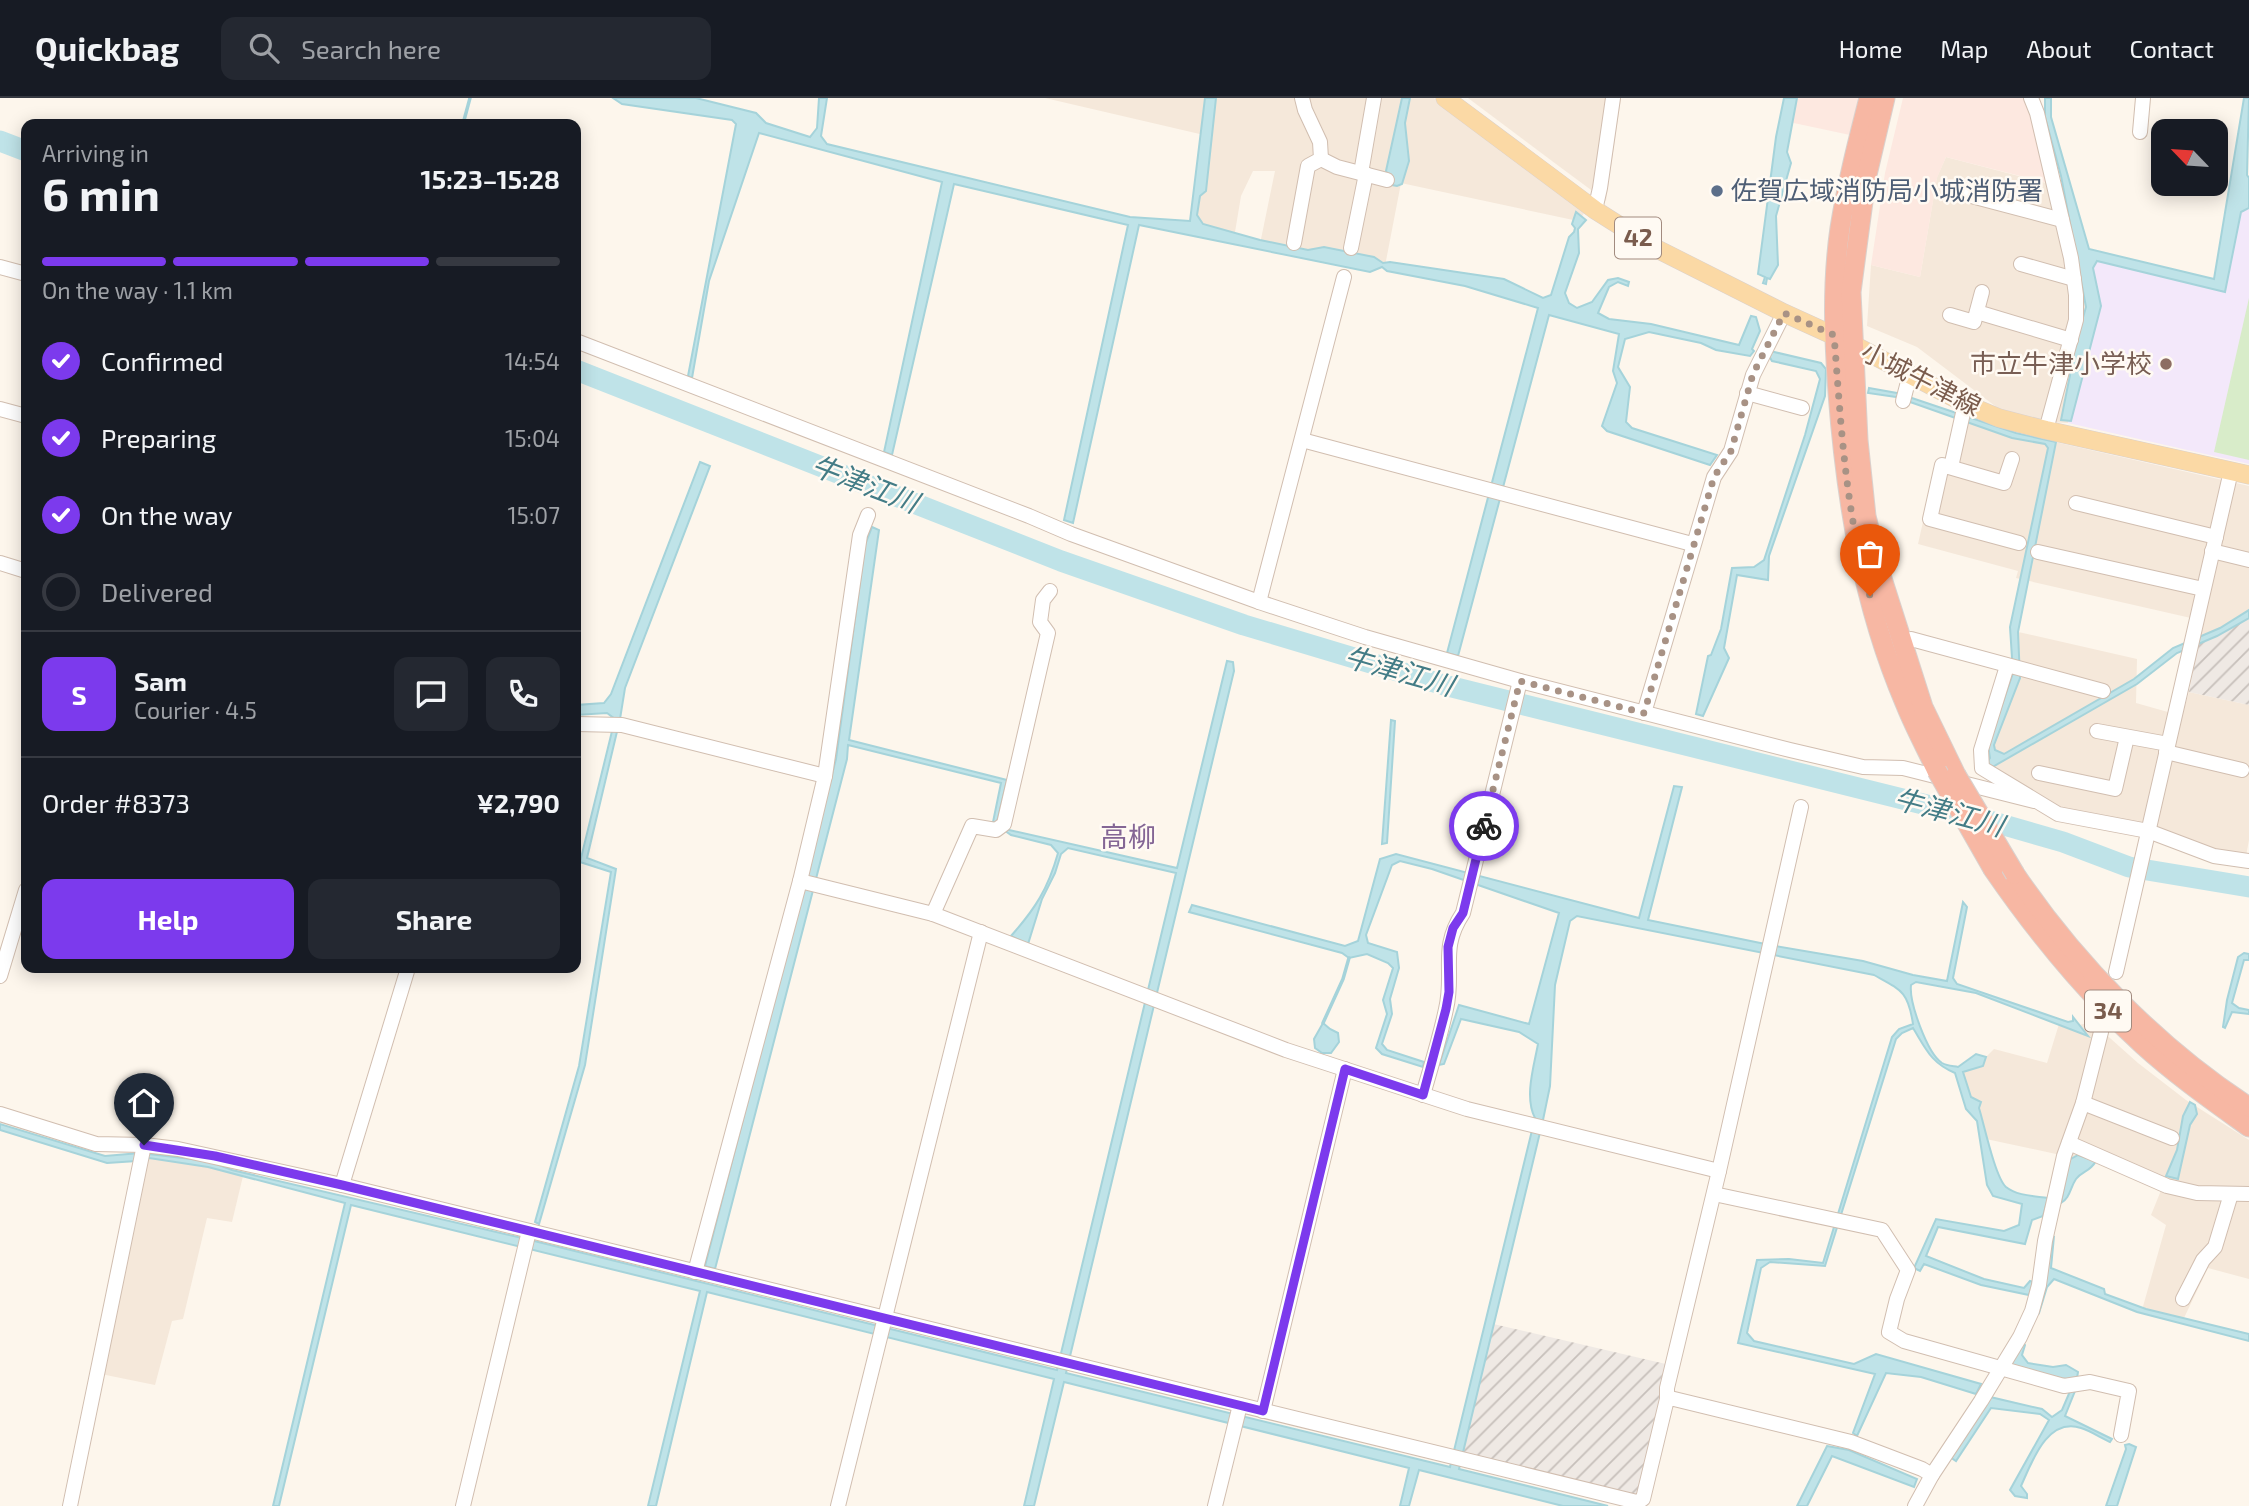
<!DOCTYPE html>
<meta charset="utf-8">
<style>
body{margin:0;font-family:"Exo 2","Noto Sans JP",sans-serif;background:#242831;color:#f1f3f6;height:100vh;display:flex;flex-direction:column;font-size:26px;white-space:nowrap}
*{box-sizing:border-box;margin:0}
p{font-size:23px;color:#9ea1a6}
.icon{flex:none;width:38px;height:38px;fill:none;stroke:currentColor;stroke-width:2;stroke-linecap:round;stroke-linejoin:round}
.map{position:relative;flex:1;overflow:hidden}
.sheet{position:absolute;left:21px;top:21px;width:560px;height:854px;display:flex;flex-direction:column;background:#171b24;border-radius:14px;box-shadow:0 4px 18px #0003}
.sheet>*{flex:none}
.needle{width:46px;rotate:295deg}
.controls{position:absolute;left:2151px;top:21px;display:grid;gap:14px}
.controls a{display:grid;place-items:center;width:77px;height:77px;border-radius:14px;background:#171b24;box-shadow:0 4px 18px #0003;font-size:35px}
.pin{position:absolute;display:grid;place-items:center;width:60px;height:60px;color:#fff;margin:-72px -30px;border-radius:50% 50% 50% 0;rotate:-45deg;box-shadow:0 0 7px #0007}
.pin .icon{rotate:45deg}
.courier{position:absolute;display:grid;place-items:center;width:70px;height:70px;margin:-35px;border:5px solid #7c3aed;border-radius:50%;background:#fff;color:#222;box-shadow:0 2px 9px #0007}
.summary em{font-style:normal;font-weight:700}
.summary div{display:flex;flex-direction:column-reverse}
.summary{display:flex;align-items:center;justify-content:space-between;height:119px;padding:0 21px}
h1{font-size:46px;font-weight:700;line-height:52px}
.bar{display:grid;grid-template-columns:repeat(4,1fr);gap:10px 7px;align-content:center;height:84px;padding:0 21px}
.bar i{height:9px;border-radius:5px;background:#363941}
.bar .current{background:#7c3aed}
.bar p{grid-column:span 4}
.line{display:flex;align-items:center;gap:18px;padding:0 21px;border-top:2px solid #363941}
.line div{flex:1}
.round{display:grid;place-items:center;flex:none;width:74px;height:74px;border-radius:14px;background:#242831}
ol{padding:0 21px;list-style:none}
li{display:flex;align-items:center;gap:21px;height:77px}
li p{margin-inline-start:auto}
li .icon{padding:7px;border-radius:50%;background:#7c3aed;color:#fff;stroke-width:4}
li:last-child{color:#9ea1a6}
li i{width:38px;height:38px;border:4px solid #363941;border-radius:50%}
.button{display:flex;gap:14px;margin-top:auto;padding:14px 21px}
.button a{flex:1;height:80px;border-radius:14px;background:#7c3aed;color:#fff;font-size:28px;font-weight:700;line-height:80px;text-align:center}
.button a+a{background:#242831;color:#f1f3f6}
header{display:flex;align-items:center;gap:42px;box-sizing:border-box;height:98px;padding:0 35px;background:#171b24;border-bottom:2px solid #363941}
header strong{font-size:33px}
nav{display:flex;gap:38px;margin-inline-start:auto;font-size:24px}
.search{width:490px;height:63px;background:#242831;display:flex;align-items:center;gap:18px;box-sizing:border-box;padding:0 24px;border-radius:14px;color:#9ea1a6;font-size:26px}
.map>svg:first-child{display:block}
.residential{fill:#f5e8da}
.commercial{fill:#fde8e0}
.industrial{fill:url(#industrial-furrows)}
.education{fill:#f3e8fa}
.pitch{fill:#d8ecc9}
.water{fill:#bfe3e8;stroke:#a5d3da;stroke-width:2}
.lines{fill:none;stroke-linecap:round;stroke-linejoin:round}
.stream{stroke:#a5d3da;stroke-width:3.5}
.river{stroke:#bfe3e8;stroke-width:21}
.minor-casing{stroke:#d1beb0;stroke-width:16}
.major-casing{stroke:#dad1cd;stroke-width:19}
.highway-casing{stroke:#dad1cd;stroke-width:21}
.minor{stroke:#fff;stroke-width:14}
.major{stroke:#fbd9a5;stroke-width:18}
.highway{stroke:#f7b7a3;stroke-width:19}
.highway-bridge-casing{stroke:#dad1cd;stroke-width:21;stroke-linecap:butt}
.highway-bridge{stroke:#f7b7a3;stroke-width:19}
.done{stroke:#a89285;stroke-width:7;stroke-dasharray:0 12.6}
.route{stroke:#7c3aed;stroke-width:9}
.service-dot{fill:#5c6f8a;stroke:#fffaf3;stroke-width:2.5}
.education-dot{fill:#8d6e63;stroke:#fffaf3;stroke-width:2.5}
.labels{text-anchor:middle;stroke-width:5;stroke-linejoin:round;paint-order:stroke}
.shield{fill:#fffaf3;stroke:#a28b7f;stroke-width:2}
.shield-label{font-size:24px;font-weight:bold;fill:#7a5c4d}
.service-label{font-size:26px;fill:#4e5e75;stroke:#fffaf3;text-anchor:start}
.education-label{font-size:26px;fill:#785e54;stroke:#fffaf3;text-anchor:end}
.street-label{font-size:26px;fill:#7a5c4d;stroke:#fffaf3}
.water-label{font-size:28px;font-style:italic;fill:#437c86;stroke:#fffaf3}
.neighbourhood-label{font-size:28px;fill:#846695;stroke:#fffaf3}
</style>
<header>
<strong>Quickbag</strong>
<div class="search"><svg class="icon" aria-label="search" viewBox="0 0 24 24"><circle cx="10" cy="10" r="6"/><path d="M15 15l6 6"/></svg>Search here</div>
<nav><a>Home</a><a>Map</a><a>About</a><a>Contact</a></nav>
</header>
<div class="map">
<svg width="2249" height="1408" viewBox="0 0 2249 1408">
<defs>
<pattern id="industrial-furrows" width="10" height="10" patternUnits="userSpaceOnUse" patternTransform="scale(1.75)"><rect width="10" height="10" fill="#efe9e4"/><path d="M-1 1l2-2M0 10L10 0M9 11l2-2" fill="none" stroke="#c7c0bb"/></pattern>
</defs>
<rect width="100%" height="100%" fill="#fdf6ec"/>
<g class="residential">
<polygon points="1045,0 1434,0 1552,90 1586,113 1578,123 1401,85 1385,168 1260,146 1275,73 1253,73 1241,98 1234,140 1192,130 1204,37"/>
<polygon points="1468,0 1621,0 1606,103 1556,66"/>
<polygon points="1946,59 2069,91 2099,208 2068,325 2045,324 1999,311 1917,249 1867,228 1871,167 1920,179 1937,79"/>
<polygon points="1959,318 1972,320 2016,335 2249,388 2249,515 2199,543 2204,523 2016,480 2018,473 1918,446 1937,362 1948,362"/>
<polygon points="2014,533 2137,561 2136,605 2182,618 2189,594 2249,607 2249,742 2246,758 2050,714 1980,671 2016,577"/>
<polygon points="2092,924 2138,965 2186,1002 2249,1042 2249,1181 2208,1170 2183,1222 2142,1212 2166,1127 2151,1117 2162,1090 2094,1060 2076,1067 2056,1056 1986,1041 1962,973 1986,959 1994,951 2047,965 2059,926 2079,927"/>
<polygon points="144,1058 207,1067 243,1078 232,1124 207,1120 183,1221 172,1223 155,1287 101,1276"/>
</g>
<g class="commercial">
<polygon points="1792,0 1859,0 1850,37 1789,24"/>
<polygon points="1903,0 2031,0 2048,85 1946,59 1937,80 1920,179 1871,167 1885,75"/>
</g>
<g class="industrial">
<polygon points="2249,515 2249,607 2189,594 2199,543"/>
<polygon points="1489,1225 1670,1267 1640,1393 1634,1397 1458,1356"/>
</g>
<polygon class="education" points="2237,104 2249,106 2249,366 2068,325 2099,208 2088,159 2222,190"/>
<polygon class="pitch" points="2249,200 2249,362 2214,354"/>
<g class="water">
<polygon points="613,0 696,0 756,15 766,25 810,39 817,30 819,0 827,0 821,38 827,46 1130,119 1190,123 1205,0 1216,0 1206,93 1200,98 1197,117 1203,126 1260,142 1308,152 1324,149 1374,159 1383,165 1390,164 1504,181 1543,200 1551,197 1569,139 1574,134 1575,130 1572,126 1576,114 1586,122 1578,131 1579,155 1565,195 1569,205 1577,210 1592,204 1608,182 1618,180 1629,184 1628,188 1618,184 1609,189 1598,215 1609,221 1651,226 1739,247 1751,218 1756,219 1760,233 1752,251 1754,253 1750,258 1716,252 1701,245 1649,234 1625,241 1618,269 1630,289 1626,324 1632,330 1717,357 1710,367 1607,333 1602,328 1617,285 1613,273 1619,236 1549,217 1458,558 1447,555 1538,210 1465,188 1387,173 1382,169 1370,174 1139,127 1073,425 1064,422 1128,127 954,86 892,357 884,354 942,84 759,35 709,183 692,280 688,278 736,26 732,22 622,6"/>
<polygon points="1402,0 1410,0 1405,25 1409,63 1402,86 1397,88 1392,87 1386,73"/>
<polygon points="1784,0 1797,0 1787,54 1791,65 1776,118 1778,167 1770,181 1767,180 1766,186 1763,185 1765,179 1758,176 1776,39"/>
<polygon points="2045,0 2051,0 2051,19 2089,151 2214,181 2244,0 2249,0 2247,77 2249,80 2249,110 2241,114 2225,194 2097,163 2093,170 2101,208 2071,323 2061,322 2070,277 2068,272 2086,209 2061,78 2045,19"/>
<polygon points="1770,253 1821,265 1826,271 1825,298 1769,458 1768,482 1737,477 1724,550 1729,560 1703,618 1696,616 1708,558 1711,557 1721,531 1732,470 1754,469 1764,462 1805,337 1820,281 1816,273 1772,263 1769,258"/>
<polygon points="1869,290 1897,295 2016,335 2056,344 2018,534 2020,580 1994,647 1995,652 2004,656 2134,581 2173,550 2220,530 2249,512 2249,520 2217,538 2177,555 2137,586 1989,671 1985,667 1990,660 1988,647 2013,575 2010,529 2048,350 2045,346 2012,340 1896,299 1868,295"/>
<polygon points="700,364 710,368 625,590 620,621 587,760 616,771 585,967 539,1126 535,1124 579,968 611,774 580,764 615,621 607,615 576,617 576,607 604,605 611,596"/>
<path d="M 872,429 L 879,432 L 849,642 L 1007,682 L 997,724 L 1009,732 L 1177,770 L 1227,563 L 1233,564 L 1234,573 L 1066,1275 L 1450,1369 L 1535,1020 C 1524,999 1534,968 1538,946 L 1519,934 L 1461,921 L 1444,966 L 1439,967 L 1459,907 L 1529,926 L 1559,815 L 1432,771 L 1400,763 L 1392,767 L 1366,837 L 1368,845 L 1397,854 L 1399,870 L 1390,901 L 1392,916 L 1382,946 L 1387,952 L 1424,964 L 1423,969 L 1382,956 L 1376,950 L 1387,916 L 1383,902 L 1393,870 L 1388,865 L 1367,856 L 1349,860 L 1342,855 L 1189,814 L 1192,807 L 1345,848 L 1358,843 L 1380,761 L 1396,756 L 1639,820 L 1674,688 L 1682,689 L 1648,822 L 1775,848 L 1863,863 L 1913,877 L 1947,883 L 1963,804 L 1967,809 L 1953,880 L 1957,886 L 2068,924 L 2073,923 L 2073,919 L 2088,938 L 1976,895 L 1916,884 L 1911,887 C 1909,904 1927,955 1942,965 C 1947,968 1953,968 1958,969 L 1976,956 L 1986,959 L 1983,968 L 1963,974 L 1971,999 L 1981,1004 L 1979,1010 C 1984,1026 1995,1079 2006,1089 C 2017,1098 2035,1098 2048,1100 L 2043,1118 L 2032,1122 L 2025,1146 L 1938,1129 L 1926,1158 L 1984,1181 L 2024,1190 L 2030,1183 L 2033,1184 L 2029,1197 L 1981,1187 L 1924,1166 L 1920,1173 L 1914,1170 L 1936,1121 L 2004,1133 L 2019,1127 L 2022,1106 L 1993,1098 L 1987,1087 L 1977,1023 L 1966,1011 L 1955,975 C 1931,965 1926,951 1913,930 L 1902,935 L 1896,941 L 1825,1168 L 1770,1164 L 1761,1170 L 1747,1235 L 1754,1243 L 1854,1266 L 1876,1256 L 1981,1286 L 1976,1296 L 1921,1279 L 1886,1275 L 1857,1338 L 1853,1335 L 1875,1276 L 1738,1245 L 1757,1162 L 1789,1161 L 1823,1165 L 1892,939 L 1899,931 L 1913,926 C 1908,893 1901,892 1874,877 L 1577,818 L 1570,823 L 1555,887 L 1550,988 L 1543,1022 L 1459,1371 L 1608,1408 L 1563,1408 L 1419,1372 L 1409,1408 L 1400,1408 L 1409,1370 L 1064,1284 L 1034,1408 L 1024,1408 L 1054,1281 L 707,1194 L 656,1408 L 648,1408 L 700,1193 L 351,1107 L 279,1408 L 273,1408 L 345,1105 L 208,1069 L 149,1060 L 137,1063 L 107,1065 L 0,1032 L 0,1026 L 105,1058 L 140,1055 L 209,1063 L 232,1072 L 522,1140 L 1057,1272 L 1176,775 L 1068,750 L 1061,756 L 1055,775 L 1042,801 L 1028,846 L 1011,838 C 1035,811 1048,791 1058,755 L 1051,747 L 1011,737 L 993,724 L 1001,685 L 848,647 L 847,661 L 715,1171 L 705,1168 L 836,661 L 865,447 Z"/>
<polygon points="1391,622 1395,623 1387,745 1382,746"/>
<polygon points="2244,855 2249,856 2249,862 2244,862 2232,905 2239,910 2249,912 2249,916 2232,914 2225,930 2223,929 2227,902 2238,859"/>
<polygon points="1323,925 1330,931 1338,935 1339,944 1331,955 1322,955 1315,950 1314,941"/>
<polygon points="2190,1004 2195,1007 2197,1016 2190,1027 2178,1081 2166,1078 2177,1052 2183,1018"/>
<path d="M 2078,1057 L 2096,1063 C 2090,1074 2082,1073 2076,1081 C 2070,1090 2070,1100 2061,1105 L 2069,1062 Z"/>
<polygon points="2054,1138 2051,1170 2104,1191 2105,1196 2146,1211 2249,1236 2249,1243 2137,1214 2054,1181 2047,1189 2039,1215 2037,1214 2049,1149"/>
<path d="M 2023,1245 L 2025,1247 L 2022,1257 L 2028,1265 L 2053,1269 L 2066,1267 L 2078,1274 L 2075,1293 L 2065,1318 L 2112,1341 L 2110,1344 C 2101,1340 2091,1333 2081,1330 C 2047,1319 2032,1364 2021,1388 L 2027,1396 L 2027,1400 L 2015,1398 L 2010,1392 L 2049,1322 L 2040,1316 L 1991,1310 L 1956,1363 L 1950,1359 L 1990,1299 L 2042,1311 L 2052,1319 L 2062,1312 L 2071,1291 L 2062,1282 L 2014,1268 L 2011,1265 Z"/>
<polygon points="2129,1346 2136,1349 2117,1408 2106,1408 2126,1351 2125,1347"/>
<polygon points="1827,1348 1849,1352 1917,1381 1914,1389 1832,1358 1807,1408 1797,1408"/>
</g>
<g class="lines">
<g class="stream">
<polyline points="463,26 470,0"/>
<polyline points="1323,925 1343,881 1349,860"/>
</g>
<g class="river">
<polyline points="0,43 26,53"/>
<polyline points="576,272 1061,463 1244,527 1444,587 1983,721 2063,744 2129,769 2249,789"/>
</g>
<defs>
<g id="minor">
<polyline points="2031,0 2037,15 2071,160 2076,197 2076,222 2046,332"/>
<polyline points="2140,34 2143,0"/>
<polyline points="1321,61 1337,69 1387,82"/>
<polyline points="1361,75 1374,0"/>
<polyline points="1960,95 2062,122"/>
<polyline points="1595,112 1600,90 1613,0"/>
<polyline points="1294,145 1308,68 1321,61 1320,44 1305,12 1302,0"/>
<polyline points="1351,150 1366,76"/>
<polyline points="2021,166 2074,181"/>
<polyline points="0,169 26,176"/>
<polyline points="1977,214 2071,242"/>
<polyline points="1950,217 1974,224 1982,194"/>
<polyline points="576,243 1029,418 1071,436 1259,504 1365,539 1520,583 1790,652 1863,669 1903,670 2034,703"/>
<polyline points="1747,295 1802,310"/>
<polyline points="1903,303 1910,276"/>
<polyline points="0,311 26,318"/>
<polyline points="1302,342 1692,446"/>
<polyline points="2012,361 2004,385 1942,367 1930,421 2019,445"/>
<polyline points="1951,369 1963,315 1968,307"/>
<polyline points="2076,405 2216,439"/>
<polyline points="2212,453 2249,462"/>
<polyline points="2038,454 2203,491"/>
<polyline points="0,465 26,473"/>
<polyline points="1259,504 1344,179"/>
<polyline points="1902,543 1911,541 2103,593"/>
<polyline points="2007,568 1981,652 1982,670 2058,716 2148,733 2214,758 2249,763"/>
<polyline points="1644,615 1714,379 1731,353 1753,277 1784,215"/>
<polyline points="576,626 622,627 825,678"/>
<polyline points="2097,633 2168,646"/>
<polyline points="2166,654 2242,672"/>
<polyline points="2039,675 2115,691 2127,639"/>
<polyline points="800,783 933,816 1286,952 1467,1011 1719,1073"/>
<polyline points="933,816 972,728 996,732 1004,726 1048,535 1040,524 1043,502 1050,493"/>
<polyline points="2116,874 2231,373"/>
<polyline points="0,878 26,792"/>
<path d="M 1423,997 C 1431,968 1440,940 1446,911 C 1455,873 1439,851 1463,815 L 1520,583"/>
<polyline points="2083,1005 2172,1040"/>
<polyline points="0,1016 96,1046 144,1047 178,1051 342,1087 1637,1404 1643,1401 1667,1301 1670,1300 1851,1344 1922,1371 1932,1377 1915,1408"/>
<polyline points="2069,1045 2167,1088 2197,1095 2249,1096"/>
<polyline points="342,1087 408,870"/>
<polyline points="1714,1096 1882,1132 1908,1172 1897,1201 1889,1234 1904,1243 2064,1288 2090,1284 2129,1293 2121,1337"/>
<polyline points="695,1174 800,783 825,678 860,437 868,417"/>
<polyline points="2183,1201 2203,1162 2215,1149 2231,1096"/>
<polyline points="1667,1301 1667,1290 1719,1073 1801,709"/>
<polyline points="1263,1313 1345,971"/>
<polyline points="1932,1377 1981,1303 2020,1239 2032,1213 2039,1187 2045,1143 2064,1058 2083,1005 2101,934"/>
<polyline points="70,1408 144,1047"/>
<polyline points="463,1408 529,1133"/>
<polyline points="838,1408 981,834"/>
<polyline points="1215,1408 1240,1307"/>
</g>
<polyline id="major" points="1445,0 1595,112 1655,150 1784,215 1852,246 1968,307 1999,320 2046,332 2249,377"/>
<g id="highway">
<path d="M 1869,0 C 1858,43 1847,86 1840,130 C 1832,185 1834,240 1838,295 C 1846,401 1863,507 1905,605 C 1914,628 1926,650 1937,673"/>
<polyline points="1885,0 1866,81 1851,194 1858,342 1866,418 1878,468 1923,609 1956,677"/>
<path d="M 1993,771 C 2037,835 2085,894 2143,947 C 2176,977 2213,1003 2249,1029"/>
<path d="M 2015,776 C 2075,865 2159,951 2249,1009"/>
</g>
</defs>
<use href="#minor" class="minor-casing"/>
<use href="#major" class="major-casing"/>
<use href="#highway" class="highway-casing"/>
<use href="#minor" class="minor"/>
<use href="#major" class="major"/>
<use href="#highway" class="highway"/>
<defs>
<g id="highway-bridge">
<polyline points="1937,673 1993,771"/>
<polyline points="1956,677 2015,776"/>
</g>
</defs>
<use href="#highway-bridge" class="highway-bridge-casing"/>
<use href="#highway-bridge" class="highway-bridge"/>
</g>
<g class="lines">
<path class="done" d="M 1484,728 L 1520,583 L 1644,615 L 1714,379 L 1731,353 L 1753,276 L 1784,215 L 1834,237 C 1841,325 1845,413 1870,498"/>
<polyline class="route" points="144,1047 215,1058 342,1087 1263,1313 1345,971 1423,997 1446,911 1449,894 1448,849 1453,830 1463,815 1484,728"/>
</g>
<circle class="service-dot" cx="1717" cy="93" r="7"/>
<circle class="education-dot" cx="2166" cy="266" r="7"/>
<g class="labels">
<g class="shield">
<rect x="1615" y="119.5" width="46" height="41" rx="5"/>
<rect x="2085" y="892.5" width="46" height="41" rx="5"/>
</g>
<g class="shield-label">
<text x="1638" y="148">42</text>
<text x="2108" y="921">34</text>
</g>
<g class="service-label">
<text x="1731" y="102">佐賀広域消防局小城消防署</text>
</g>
<g class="education-label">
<text x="2152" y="275">市立牛津小学校</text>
</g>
<g class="street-label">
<text transform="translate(1921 281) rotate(27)" y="9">小城牛津線</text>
</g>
<g class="water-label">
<text transform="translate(865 386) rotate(21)" y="10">牛津江川</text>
<text transform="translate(1399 573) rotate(16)" y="10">牛津江川</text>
<text transform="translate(1949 714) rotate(15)" y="10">牛津江川</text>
</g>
<g class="neighbourhood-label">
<text x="1128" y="749">高柳</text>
</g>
</g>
</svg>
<div class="controls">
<a><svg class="needle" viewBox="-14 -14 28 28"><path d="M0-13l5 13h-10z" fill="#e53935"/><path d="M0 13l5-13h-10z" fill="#9ea1a6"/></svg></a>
</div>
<div class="pin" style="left:1870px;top:498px;background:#ea580c"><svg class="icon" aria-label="bag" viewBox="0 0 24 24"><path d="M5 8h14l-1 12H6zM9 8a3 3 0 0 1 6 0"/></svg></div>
<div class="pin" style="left:144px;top:1047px;background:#1f2937"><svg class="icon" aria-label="home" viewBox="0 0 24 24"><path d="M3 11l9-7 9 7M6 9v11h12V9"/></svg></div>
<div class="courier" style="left:1484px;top:728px"><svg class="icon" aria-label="bike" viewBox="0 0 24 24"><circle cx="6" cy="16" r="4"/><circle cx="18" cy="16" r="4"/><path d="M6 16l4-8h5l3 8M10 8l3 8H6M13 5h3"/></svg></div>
<section class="sheet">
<div class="summary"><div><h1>6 min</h1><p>Arriving in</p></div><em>15:23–15:28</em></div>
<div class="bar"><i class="current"></i><i class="current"></i><i class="current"></i><i></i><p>On the way · 1.1 km</p></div>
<ol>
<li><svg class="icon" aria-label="check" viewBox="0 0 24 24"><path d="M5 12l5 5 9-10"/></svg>Confirmed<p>14:54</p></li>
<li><svg class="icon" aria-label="check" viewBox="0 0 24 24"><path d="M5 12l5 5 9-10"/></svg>Preparing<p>15:04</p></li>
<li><svg class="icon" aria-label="check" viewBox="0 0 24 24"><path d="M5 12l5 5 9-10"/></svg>On the way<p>15:07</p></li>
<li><i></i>Delivered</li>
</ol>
<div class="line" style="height:126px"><b class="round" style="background:#7c3aed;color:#fff">S</b><div><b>Sam</b><p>Courier · 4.5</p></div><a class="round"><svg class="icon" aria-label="chat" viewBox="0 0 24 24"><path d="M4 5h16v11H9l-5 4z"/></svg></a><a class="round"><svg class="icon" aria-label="phone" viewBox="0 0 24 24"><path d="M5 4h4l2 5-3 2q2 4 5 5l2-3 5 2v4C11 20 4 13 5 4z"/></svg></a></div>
<div class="line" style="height:91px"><div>Order #8373</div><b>¥2,790</b></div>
<div class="button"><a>Help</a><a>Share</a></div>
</section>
</div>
